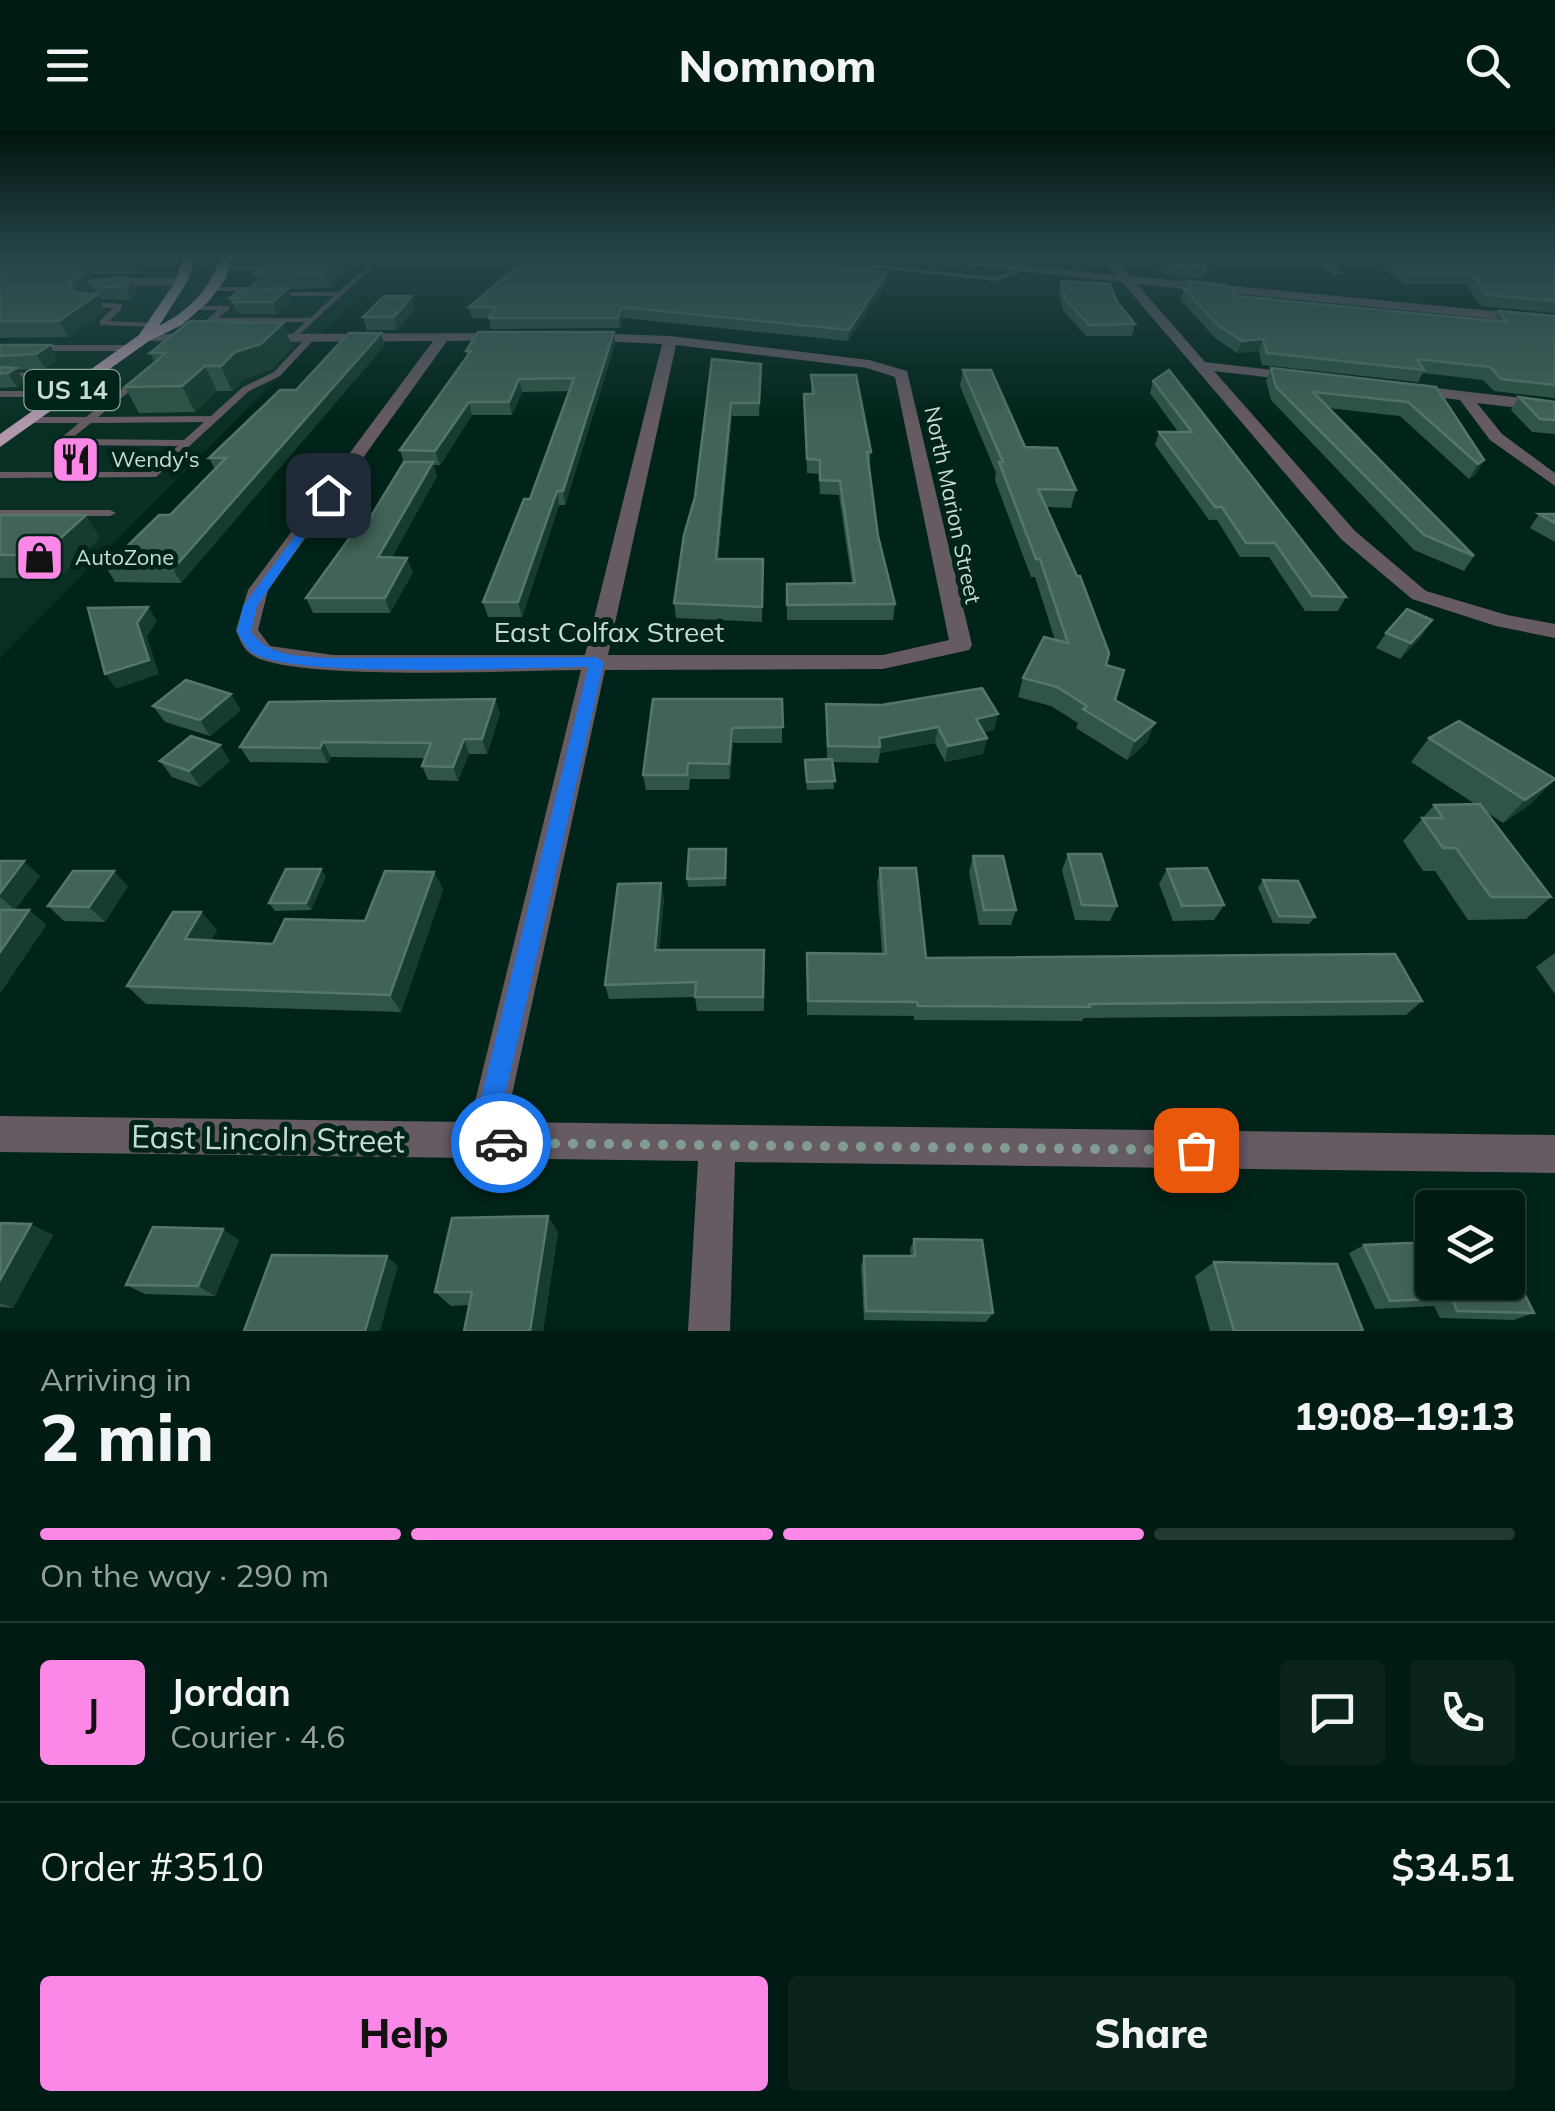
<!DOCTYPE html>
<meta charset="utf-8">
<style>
body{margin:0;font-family:Mulish,sans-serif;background:#0a241c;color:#f1f3f6;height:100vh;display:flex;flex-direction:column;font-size:38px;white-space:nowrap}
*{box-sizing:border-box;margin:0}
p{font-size:32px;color:#95a1a0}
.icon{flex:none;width:55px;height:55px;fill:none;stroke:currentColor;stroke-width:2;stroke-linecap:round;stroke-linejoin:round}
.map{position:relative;height:1201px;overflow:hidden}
.side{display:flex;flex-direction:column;background:#001b13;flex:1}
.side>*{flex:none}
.buttons{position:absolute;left:1415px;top:1060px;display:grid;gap:20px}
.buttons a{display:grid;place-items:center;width:110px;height:110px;border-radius:10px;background:#001b13;box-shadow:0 5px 15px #0003,0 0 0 2px #223933;font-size:50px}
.pin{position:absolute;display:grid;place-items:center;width:85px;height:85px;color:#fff;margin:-42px;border-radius:20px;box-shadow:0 5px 15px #0006}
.courier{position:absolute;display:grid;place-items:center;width:100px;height:100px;margin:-50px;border:8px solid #1a73e8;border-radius:50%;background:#fff;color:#222;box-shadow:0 2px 12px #0007}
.head em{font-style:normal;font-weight:800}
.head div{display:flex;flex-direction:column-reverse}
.head{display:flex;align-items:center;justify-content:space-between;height:170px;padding:0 40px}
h1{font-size:65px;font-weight:800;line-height:75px}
.bar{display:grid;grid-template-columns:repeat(4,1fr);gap:15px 10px;align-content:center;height:120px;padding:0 40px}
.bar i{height:12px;border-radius:8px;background:#223933}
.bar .current{background:#fb87e6}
.bar p{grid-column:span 4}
.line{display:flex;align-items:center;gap:25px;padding:0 40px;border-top:2px solid #223933}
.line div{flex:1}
.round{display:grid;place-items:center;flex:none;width:105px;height:105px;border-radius:10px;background:#0a241c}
.primary-button{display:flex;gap:20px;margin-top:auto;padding:20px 40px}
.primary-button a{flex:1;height:115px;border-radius:10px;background:#fb87e6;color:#111;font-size:40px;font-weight:800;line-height:115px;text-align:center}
.primary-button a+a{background:#0a241c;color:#f1f3f6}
header{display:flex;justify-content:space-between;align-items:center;height:130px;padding:0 40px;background:#001b13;font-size:45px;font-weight:800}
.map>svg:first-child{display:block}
.built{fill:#092f24}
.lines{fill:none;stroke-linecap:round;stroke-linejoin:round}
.service{fill:#665a63;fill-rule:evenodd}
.minor{fill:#665a63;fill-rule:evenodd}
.primary{fill:#b197ab;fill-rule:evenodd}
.wall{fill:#305448}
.shaded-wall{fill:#163b2f}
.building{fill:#416358;stroke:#56766b;stroke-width:2.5}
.route{fill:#1a73e8}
.done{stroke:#829c93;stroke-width:10;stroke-dasharray:0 18}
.labels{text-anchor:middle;stroke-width:10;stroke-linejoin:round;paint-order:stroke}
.far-poi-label{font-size:22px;fill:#c8dcd4;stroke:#002419;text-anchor:start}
.far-street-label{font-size:22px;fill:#c8dcd4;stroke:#002419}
.shield{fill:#002419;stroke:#8ca59c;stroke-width:2.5}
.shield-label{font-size:25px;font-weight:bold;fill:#c8dcd4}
.street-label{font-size:28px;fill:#c8dcd4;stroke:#002419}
.near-street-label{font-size:32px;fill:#c8dcd4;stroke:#002419}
</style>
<header><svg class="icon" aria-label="menu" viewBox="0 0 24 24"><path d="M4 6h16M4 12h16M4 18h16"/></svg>Nomnom<svg class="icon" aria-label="search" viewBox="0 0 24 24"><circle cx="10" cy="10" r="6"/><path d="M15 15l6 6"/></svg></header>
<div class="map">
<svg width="1555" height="1201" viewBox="0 0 1555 1201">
<rect width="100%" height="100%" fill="#002419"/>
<polygon class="built" points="92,152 216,153 207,167 358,167 0,528 0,215"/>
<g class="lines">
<g class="service">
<polygon points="761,126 785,126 995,147 1024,138 1027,140 995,151"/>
<polygon points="372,133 374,136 293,210 289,208 305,192 210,192 206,190 218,180 193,180 189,178 193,176 229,176 229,180 218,188 310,188 334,166 274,166 270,164 274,162 338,162"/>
<polygon points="278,135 280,138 240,171 233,169 242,161 212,161 208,159 212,157 248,157 271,139 225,139 223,136"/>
<polygon points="110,150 117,152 91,172 122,174 122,178 109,191 152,193 156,195 155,197 100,195 100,191 113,178 85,176 82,170"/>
<path d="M 309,205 L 316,207 L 280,246 L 249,261 L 156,347 L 0,348 L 0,342 L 149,342 L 178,316 L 66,315 L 62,314 L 61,308 L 79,293 L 31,293 L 26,290 L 31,287 L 86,287 L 143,243 L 147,246 L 146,248 L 98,287 L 211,286 L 243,257 L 274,242 ZM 204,292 L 184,310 L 71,309 L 91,293 Z"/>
<polygon points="7,215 130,215 134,218 130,221 9,221 0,225 0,219"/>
<polygon points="99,241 99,245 96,246 0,249 0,243"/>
<polygon points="0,261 67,261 72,264 67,267 0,267"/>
<polygon points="0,380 110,380 116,383 110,386 0,386"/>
</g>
<g class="minor">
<polygon points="883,126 925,126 1116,145 1100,126 1112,126 1130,146 1555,187 1555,195 1137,154 1205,232 1306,244 1308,247 1301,251 1214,241 1355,401 1426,461 1507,485 1555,494 1555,508 1496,496 1412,469 1341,409 1122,152"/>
<polygon points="1309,126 1322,126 1344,143 1334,145"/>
<polygon points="181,148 185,155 92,156 86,152 92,148"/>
<path d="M 509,203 L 514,204 L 514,210 L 447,211 L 268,460 L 258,500 L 270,516 L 333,525 L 585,525 L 662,214 L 579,210 L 579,204 L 584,203 L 670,206 L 869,230 L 907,241 L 972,515 L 969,520 L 883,539 L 605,540 L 506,992 L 1555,1005 L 1555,1043 L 735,1032 L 730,1201 L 688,1201 L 698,1031 L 0,1022 L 0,986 L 470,992 L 581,540 C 520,540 295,552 252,525 C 243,519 240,510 236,500 L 248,460 L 433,211 L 254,212 L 247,208 L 254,204 ZM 676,215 L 867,238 L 895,247 L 949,510 L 883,525 L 608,525 Z"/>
<polygon points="144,204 204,204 211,208 204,212 139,211 137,208"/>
<polygon points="1410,255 1555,272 1555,282 1477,273 1502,304 1555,343 1555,356 1490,310 1460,270 1405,263 1405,257"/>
</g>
<path class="primary" d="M 184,126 L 196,126 L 187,152 L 159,196 C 189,181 211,158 221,126 L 233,126 L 226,148 L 210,170 L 182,195 L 149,211 L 0,317 L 0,304 L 139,205 L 175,152 Z"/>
</g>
<g class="wall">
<polygon points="0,126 146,126 140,144 92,144 85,148 91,159 85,164 96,165 105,181 69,207 0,208"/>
<polygon points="1146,126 1195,126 1208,138 1204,149 1166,146"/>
<polygon points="1365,126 1521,126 1555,129 1555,183 1481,176 1466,154 1406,154"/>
<polygon points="357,132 329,158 289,159 293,170 277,184 239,184 237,180 235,180 230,168 260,159 254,144"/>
<polygon points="887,142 886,152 848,211 623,188 620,198 491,199 489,188 472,188 469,177"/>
<polygon points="130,148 136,159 132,170 101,169 95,157"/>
<polygon points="1061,151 1117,172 1135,194 1132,206 1086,206 1063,180 1059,162"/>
<polygon points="1186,151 1237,166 1493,191 1499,181 1555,186 1555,268 1494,261 1483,250 1423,243 1418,252 1262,235 1259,221 1237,223 1214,207 1181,170"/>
<polygon points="412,166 415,178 397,200 367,200 363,187"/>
<polygon points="615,214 565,375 559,375 522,487 488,487 483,472 530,369 569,261 522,262 512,285 472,285 440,335 433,335 437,346 392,427 413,442 390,483 313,483 306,468 359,406 404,333 400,320 467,225 466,221"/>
<polygon points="0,215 58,230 45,238 17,240 25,252 17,257 0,258"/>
<polygon points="385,215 181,453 115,452 106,437 170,385 215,339 209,328 296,260"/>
<polygon points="292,217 272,239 246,248 232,261 217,261 195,282 139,283 125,257 155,233 150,223"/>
<polygon points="712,229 761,247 759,286 732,286 718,429 763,429 762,492 676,488 674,473 695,367"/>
<polygon points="1271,238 1436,257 1484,330 1475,345 1469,349 1400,286 1328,278 1474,426 1464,441 1414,420 1271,270 1266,251"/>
<polygon points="963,240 1025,317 1076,360 1071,378 1046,377 1106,535 1115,570 1147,612 1127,630 1076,598 1078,593 1051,576 1018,567 1023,548 1055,510 1035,447 1031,447 995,350 996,343 960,256"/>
<polygon points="811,245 871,322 869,336 878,406 895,474 893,490 787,490 787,454 852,453 839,365 820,364 819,344 807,343 804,264 811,264"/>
<polygon points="1153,251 1346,467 1338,481 1305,481 1269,427 1240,427 1217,390 1209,390 1155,315 1159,302 1178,302 1150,263"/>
<polygon points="1519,267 1555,272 1555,304 1532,302 1511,280"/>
<polygon points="1539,384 1555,393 1555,412 1530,398"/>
<polygon points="0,385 100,407 58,448 0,448"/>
<polygon points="1386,503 1422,506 1400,529 1376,518"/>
<polygon points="782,569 782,613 733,613 730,649 690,649 689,660 646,660 643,645"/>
<polygon points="826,574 994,600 984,602 987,608 983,624 945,632 935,613 880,623 878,633 833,632 834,659 807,660 805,630 827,629"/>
<polygon points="153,576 241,580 210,606 165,592"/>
<polygon points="500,583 487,624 469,624 458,651 428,650 422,636 425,628 331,627 328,633 250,632 240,617"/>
<polygon points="1429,608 1532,673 1503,693 1485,681 1551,767 1526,789 1468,790 1435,741 1423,741 1403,711 1434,675 1475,674 1411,632"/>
<polygon points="160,631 230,631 200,657 172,647"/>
<polygon points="1068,724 1117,776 1110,791 1075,790 1062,740"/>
<polygon points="973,726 1016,780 1011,795 979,795 969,742"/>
<polygon points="727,727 726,756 688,757 687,749"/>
<polygon points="0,731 40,746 15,780 29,780 46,795 0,863"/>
<polygon points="880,738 926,828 1422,871 1406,885 1084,888 1082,891 914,890 914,886 807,885 807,823 882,824 877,753"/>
<polygon points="1167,739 1224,775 1214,790 1173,791 1159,754"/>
<polygon points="434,742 443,760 401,882 146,874 127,856 201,782 217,800 211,811 273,814 365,791"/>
<polygon points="326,746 311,780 275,781 269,773"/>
<polygon points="1263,750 1315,787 1309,794 1273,793 1258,758"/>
<polygon points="128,756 105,792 64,791 48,776"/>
<polygon points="664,768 659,820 764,820 764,881 697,881 695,867 609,869 605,855"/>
<polygon points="1555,823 1555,864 1536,837"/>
<polygon points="0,1093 53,1105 13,1178 0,1177"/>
<polygon points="558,1102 543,1201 464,1201 470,1175 451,1176 435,1162"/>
<polygon points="914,1109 993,1183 986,1192 864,1190 861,1136 864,1126 911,1126 910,1119"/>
<polygon points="239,1110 215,1166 145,1164 126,1155"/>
<polygon points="1364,1115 1534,1183 1514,1190 1440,1188 1434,1176 1375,1179 1349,1123"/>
<polygon points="1214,1132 1363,1201 1210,1201 1195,1146"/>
</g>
<g class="shaded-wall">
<polygon points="42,126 75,126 48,137"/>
<polygon points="134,126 146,126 140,144 133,129"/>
<polygon points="343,126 355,126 357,132 329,158 324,143"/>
<polygon points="84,129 92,144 85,148 91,159 78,169 96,165 105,181 69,207 59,191 73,162 70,153 76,134"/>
<polygon points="887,142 886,152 848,211 849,200"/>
<polygon points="130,148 136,159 132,170 126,158"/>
<polygon points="288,158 293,170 277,184 273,172"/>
<polygon points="412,166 415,178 397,200 394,187"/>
<polygon points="622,177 623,188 620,198 618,188"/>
<polygon points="283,193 292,217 272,239 246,248 232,261 221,236 235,222"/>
<polygon points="614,202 615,214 565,375 563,361"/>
<polygon points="381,203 385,215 181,453 173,439"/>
<polygon points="1263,209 1259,221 1237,223 1242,211"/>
<polygon points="50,215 58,230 45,238 36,224"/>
<polygon points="205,236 217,261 195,282 182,256"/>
<polygon points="16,238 25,252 17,257 8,243"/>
<polygon points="519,249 522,262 512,285 509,272"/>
<polygon points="469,272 472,285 440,335 435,321"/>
<polygon points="731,273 732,286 717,443 716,429"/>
<polygon points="1484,330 1475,345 1469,349 1478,334"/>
<polygon points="433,332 437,346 384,442 378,427"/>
<polygon points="557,361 559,375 522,487 518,472"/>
<polygon points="86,385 100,407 58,448 42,425"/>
<polygon points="407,428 413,442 390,483 385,468"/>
<polygon points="148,477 157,491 147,507 159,544 116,559 105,544"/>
<polygon points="1432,490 1422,506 1400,529 1411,513"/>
<polygon points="231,564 241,580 210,606 200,590"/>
<polygon points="495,569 500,583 487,624 482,609"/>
<polygon points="998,584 994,600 972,604 976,589"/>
<polygon points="1155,593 1147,612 1127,630 1135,611"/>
<polygon points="938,597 935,613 880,623 879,608"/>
<polygon points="732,598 733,613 730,649 729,634"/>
<polygon points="987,608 983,624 945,632 948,616"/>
<polygon points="464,609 469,624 458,651 453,637"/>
<polygon points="323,612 331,627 328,633 320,618"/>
<polygon points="220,615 230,631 200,657 189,641"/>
<polygon points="1555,649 1532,673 1503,693 1525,670"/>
<polygon points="24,731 40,746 15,780 0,767 0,763"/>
<polygon points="321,739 326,746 311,780 306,773"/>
<polygon points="114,741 128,756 105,792 89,777"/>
<polygon points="434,742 443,760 401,882 390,865"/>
<polygon points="661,753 664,768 658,835 655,820"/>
<polygon points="29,780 46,795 0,863 0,822"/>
<polygon points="201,782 217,800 202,827 185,809"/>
<polygon points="548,1086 558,1102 543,1201 530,1201"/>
<polygon points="31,1094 53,1105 13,1178 0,1173 0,1150"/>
<polygon points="223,1099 239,1110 215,1166 198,1156"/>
<polygon points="387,1126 398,1136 380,1201 365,1201"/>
</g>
<g class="building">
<polygon points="57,126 134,126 133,129 84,129 76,134 74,138 83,144 70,153 73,162 96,165 59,191 0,191 0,134 42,134"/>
<polygon points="277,126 343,126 324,143 254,144"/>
<polygon points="530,126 730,126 887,142 849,200 622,177 618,188 489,188 496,177 469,177"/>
<polygon points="1161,126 1195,126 1208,138 1170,134"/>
<polygon points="1386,126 1521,126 1555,129 1555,171 1487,165 1471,143 1411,143"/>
<polygon points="108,148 130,148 126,158 95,157"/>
<polygon points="1061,151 1110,154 1117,172 1135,194 1089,195 1065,169"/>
<polygon points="1186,151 1225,155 1237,166 1507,192 1499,181 1555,186 1555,255 1501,249 1490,237 1417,229 1424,240 1267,223 1263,209 1242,211 1218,195 1184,159 1193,159"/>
<polygon points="288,158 273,172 234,172 239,168 230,168 241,159"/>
<polygon points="384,166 412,166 394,187 363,187"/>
<polygon points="190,191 283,193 261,214 235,222 221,236 205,236 182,256 125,257 166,223 150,223"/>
<polygon points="478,202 614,202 563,361 557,361 518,472 483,472 524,369 530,369 574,248 519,249 509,272 469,272 435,321 400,320 471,221 466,221"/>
<polygon points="349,203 381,203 173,439 106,437 159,385 170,385 226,328 209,328 280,260 296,260"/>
<polygon points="0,215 50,215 36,224 0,226"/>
<polygon points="712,229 761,234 759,273 731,273 716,429 763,429 762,477 674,473 684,405 695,367"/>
<polygon points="0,237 16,238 8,243 0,243"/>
<polygon points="1271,238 1436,257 1484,330 1478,334 1408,272 1313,262 1474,426 1424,405 1276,257"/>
<polygon points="963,240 991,240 1025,317 1057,318 1076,360 1038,359 1077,446 1080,446 1109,523 1106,535 1124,540 1115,570 1155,593 1135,611 1083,579 1087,576 1057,557 1023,548 1044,507 1068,513 1040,429 1036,429 999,332 1003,332"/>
<polygon points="1169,240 1346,467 1312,466 1275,413 1246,413 1222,377 1215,377 1159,302 1192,302 1153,251"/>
<polygon points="811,245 856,245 871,322 867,322 878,406 895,474 787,475 787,454 855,453 840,351 820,350 820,330 807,329 804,264 814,264"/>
<polygon points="1519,267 1555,272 1555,290 1540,289"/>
<polygon points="404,332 433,332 378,427 407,428 385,468 306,468 351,406 359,406"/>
<polygon points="1539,384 1555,384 1555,393"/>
<polygon points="0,385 86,385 42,425 0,425"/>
<polygon points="148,477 137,493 149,530 105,544 88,478"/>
<polygon points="1407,479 1432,490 1411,513 1386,503"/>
<polygon points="186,550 231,564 200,590 153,576"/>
<polygon points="982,558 998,584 976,589 987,608 948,616 938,597 879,608 880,617 828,616 826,574 882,575"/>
<polygon points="495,569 482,609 464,609 453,637 422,636 431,613 323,612 320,618 240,617 269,572"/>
<polygon points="653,569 782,569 783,597 732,598 729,634 688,633 687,645 643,645"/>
<polygon points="1459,591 1555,649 1525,670 1429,608"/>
<polygon points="191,606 220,615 189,641 160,631"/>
<polygon points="832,629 835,651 807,652 805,630"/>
<polygon points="1480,674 1551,767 1491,767 1456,718 1443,718 1422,688 1443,688 1434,675"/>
<polygon points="689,719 726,719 725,748 687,749"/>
<polygon points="1068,724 1101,724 1117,776 1082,775"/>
<polygon points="973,726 1003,726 1016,780 984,780"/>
<polygon points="0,731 24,731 0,763"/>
<polygon points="880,738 916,738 926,828 1395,824 1422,871 1089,874 1090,877 918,876 917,872 808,871 807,823 886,824"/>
<polygon points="1207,738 1224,775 1182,776 1167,739"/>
<polygon points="286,739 321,739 306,773 269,773"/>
<polygon points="73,741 114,741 89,777 48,776"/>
<polygon points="385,741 434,742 390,865 127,856 173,782 201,782 185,809 273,814 285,789 365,791"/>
<polygon points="1263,750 1298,751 1315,787 1279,786"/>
<polygon points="661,753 655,820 764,820 763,867 695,867 696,852 605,855 618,754"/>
<polygon points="0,780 29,780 0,822"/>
<polygon points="548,1086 530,1201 464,1201 472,1162 435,1162 452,1088"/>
<polygon points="0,1093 31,1094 0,1150"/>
<polygon points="153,1097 223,1099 198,1156 126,1155"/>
<polygon points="914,1109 982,1110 993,1183 866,1181 864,1126 915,1126"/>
<polygon points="1407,1113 1432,1113 1432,1152 1508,1152 1508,1131 1534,1183 1457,1181 1452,1168 1390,1171 1364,1115"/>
<polygon points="272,1125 387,1126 365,1201 244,1201"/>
<polygon points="1214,1132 1337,1134 1363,1201 1234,1201"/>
</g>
<linearGradient id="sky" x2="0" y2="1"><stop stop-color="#00140e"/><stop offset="0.43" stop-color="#264549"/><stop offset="1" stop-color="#264549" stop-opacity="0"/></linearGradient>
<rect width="1555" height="294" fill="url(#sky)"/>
<path class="route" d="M 328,362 L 334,365 L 257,476 L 251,502 C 270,528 302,526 332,528 L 596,527 L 604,532 L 497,1001 L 510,1004 L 513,1013 L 510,1021 C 498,1026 486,1026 474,1021 L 470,1012 L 588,537 C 532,537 282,550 250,521 C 245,517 241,508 237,502 L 243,476 Z"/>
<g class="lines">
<polyline class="done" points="501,1013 1196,1020"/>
</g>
<defs>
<symbol id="restaurant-square" viewBox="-11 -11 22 22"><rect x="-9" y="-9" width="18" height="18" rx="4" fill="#fb87e6" stroke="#002419"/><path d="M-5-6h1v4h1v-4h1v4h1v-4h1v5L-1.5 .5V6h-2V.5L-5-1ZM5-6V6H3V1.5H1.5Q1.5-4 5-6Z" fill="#111"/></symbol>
<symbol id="shop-square" viewBox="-11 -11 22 22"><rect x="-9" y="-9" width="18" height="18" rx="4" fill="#fb87e6" stroke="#002419"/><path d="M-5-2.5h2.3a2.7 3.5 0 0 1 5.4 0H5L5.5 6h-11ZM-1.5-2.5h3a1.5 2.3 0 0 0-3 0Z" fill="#111"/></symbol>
</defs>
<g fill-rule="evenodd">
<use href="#restaurant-square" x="48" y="302" width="55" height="55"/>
<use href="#shop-square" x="12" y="400" width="55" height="55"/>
</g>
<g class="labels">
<g class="far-poi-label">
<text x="111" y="337">Wendy's</text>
<text x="75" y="435">AutoZone</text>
</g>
<g class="far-street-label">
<text transform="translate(953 375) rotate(78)" y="8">North Marion Street</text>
</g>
<rect class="shield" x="24.5" y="240" width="95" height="40" rx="8"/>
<g class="shield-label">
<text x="72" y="269">US 14</text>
</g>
<g class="street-label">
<text x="609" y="512">East Colfax Street</text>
</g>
<g class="near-street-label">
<text transform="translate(268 1009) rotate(1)" y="11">East Lincoln Street</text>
</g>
</g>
</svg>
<div class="buttons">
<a><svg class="icon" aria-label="layers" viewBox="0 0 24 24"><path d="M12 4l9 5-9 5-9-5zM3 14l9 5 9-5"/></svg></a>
</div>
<div class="pin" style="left:1196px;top:1020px;background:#ea580c"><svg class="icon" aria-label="bag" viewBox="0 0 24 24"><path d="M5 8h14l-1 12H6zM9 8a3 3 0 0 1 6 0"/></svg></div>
<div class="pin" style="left:328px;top:365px;background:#1f2937"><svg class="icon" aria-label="home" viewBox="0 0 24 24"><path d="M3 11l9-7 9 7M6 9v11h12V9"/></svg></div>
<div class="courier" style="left:501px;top:1013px"><svg class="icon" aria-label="car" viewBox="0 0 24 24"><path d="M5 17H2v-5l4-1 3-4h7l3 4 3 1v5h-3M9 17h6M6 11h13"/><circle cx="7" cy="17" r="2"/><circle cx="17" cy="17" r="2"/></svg></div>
</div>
<section class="side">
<div class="head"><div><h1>2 min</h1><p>Arriving in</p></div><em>19:08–19:13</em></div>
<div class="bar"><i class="current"></i><i class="current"></i><i class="current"></i><i></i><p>On the way · 290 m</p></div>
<div class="line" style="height:180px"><b class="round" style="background:#fb87e6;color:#111">J</b><div><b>Jordan</b><p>Courier · 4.6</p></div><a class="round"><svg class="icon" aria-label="chat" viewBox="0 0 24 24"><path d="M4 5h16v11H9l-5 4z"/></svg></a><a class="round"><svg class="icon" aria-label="phone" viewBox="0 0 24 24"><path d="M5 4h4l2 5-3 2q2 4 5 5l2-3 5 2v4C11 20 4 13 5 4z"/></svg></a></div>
<div class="line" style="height:130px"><div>Order #3510</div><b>$34.51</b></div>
<div class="primary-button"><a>Help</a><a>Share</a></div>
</section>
